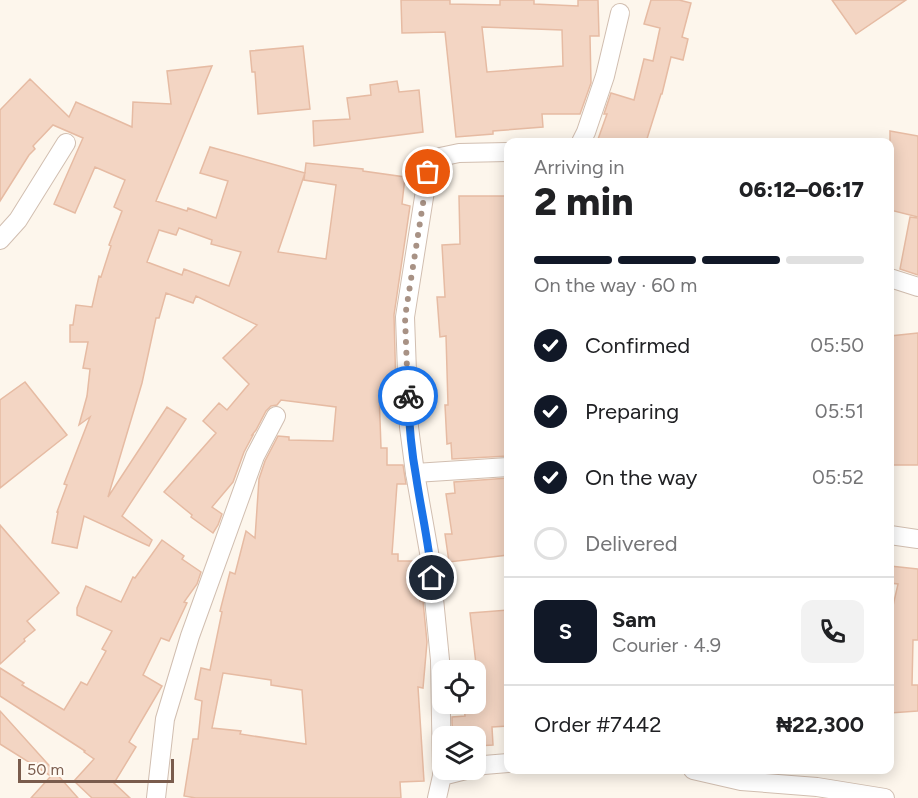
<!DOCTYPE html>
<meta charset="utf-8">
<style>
body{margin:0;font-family:Figtree,sans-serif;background:#f2f2f2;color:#202124;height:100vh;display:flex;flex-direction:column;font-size:22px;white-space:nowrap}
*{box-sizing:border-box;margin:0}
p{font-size:20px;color:#757577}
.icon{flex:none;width:33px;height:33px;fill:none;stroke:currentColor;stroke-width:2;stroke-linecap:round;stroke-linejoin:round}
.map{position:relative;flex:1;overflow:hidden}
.details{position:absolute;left:504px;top:138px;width:390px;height:636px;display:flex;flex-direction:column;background:#fff;border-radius:12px;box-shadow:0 3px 15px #0003}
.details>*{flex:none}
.buttons{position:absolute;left:432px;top:660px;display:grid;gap:12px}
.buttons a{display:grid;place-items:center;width:54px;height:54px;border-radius:12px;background:#fff;box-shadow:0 3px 15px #0003;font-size:30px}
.scale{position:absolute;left:18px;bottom:15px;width:156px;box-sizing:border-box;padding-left:6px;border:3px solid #7a5c4d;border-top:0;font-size:16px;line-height:21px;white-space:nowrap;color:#7a5c4d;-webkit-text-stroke:4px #fffaf3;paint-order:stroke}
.pin{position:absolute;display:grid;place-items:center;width:51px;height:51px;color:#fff;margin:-26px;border:3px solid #fff;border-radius:50%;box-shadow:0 2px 6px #0007}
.courier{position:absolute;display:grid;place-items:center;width:60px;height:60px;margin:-30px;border:4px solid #1a73e8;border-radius:50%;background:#fff;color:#222;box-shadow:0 2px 8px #0007}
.head em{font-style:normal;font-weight:800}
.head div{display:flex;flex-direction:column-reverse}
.head{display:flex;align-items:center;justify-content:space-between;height:102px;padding:0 30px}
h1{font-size:39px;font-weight:800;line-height:45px}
.bar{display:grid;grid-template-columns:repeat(4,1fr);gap:9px 6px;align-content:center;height:72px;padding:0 30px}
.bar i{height:8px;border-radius:4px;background:#e0e0e0}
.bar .active{background:#111827}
.bar p{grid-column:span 4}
.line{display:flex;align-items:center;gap:15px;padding:0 30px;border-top:2px solid #e0e0e0}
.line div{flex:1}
.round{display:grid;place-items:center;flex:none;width:63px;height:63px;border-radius:12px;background:#f2f2f2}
ol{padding:0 30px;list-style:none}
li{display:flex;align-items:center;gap:18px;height:66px}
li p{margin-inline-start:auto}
li .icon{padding:6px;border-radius:50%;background:#111827;color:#fff;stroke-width:4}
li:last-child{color:#757577}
li i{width:33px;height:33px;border:3px solid #e0e0e0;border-radius:50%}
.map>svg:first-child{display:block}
.building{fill:#f3d5c3;stroke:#e6bba3;stroke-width:1.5;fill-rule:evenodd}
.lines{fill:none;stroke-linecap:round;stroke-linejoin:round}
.minor-casing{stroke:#d1beb0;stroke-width:20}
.minor{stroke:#fff;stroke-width:18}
.done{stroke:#a89285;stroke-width:6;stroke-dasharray:0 10.8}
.route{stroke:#1a73e8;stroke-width:8}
</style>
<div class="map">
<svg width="918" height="798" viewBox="0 0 918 798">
<rect width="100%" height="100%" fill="#fdf6ec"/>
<g class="building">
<path d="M 401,0 L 450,0 L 450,4 L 500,5 L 500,0 L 534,0 L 534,4 L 578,6 L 578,0 L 598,0 L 599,36 L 590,36 L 591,83 L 580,114 L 542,114 L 543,127 L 493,131 L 493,134 L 456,137 L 445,32 L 402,33 ZM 482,27 L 562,30 L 563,66 L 487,72 Z"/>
<polygon points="651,0 679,0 691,3 682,37 688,39 683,60 671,57 662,94 661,94 646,142 597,142 607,114 604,114 611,93 634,100 644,59 653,61 660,28 644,24"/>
<polygon points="832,0 906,0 856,34"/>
<polygon points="303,46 310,109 258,114 255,72 252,72 250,51"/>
<path d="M 212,66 L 156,201 L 187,211 L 188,208 L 216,218 L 228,181 L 200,173 L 210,147 L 305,173 L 278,252 L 326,259 L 336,185 L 304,180 L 306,163 L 363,169 L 363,171 L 405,177 L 402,204 L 410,206 L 394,315 L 396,391 L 379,391 L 381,448 L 387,448 L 387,465 L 403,465 L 406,484 L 397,484 L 392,554 L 398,554 L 398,561 L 419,561 L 420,601 L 423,601 L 427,642 L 423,688 L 418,687 L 424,781 L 400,782 L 401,798 L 196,798 L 184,796 L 193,739 L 198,739 L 202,701 L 195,699 L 201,668 L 210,670 L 222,612 L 220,611 L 230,572 L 235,574 L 246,531 L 255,538 L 259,479 L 265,461 L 278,436 L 289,437 L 289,440 L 333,441 L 336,407 L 281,400 L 277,405 L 271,406 L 266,411 L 256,430 L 252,435 L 253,435 L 244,452 L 233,482 L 212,507 L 222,514 L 218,525 L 213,533 L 191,517 L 192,515 L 164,492 L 216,433 L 203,421 L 219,403 L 227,410 L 249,384 L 223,358 L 257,325 L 196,296 L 193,303 L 166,293 L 159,318 L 156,318 L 142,383 L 108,497 L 167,407 L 186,419 L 122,516 L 152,540 L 149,546 L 84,516 L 77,548 L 52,543 L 58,512 L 57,512 L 67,485 L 64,484 L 90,417 L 79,425 L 87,396 L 90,369 L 83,368 L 88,342 L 70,342 L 70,325 L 73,325 L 76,305 L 92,307 L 99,276 L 101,277 L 111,246 L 109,245 L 122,211 L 114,207 L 125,180 L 95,167 L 75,213 L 54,204 L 83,138 L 53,125 L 33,146 L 35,149 L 29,155 L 0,201 L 0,110 L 30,79 L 69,117 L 76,102 L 132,127 L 133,102 L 171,104 L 167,71 ZM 179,228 L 212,240 L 211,244 L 241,252 L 229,286 L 184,269 L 182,275 L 147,262 L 159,230 L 176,235 ZM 223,673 L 271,680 L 271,685 L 302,690 L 306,744 L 240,734 L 241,731 L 212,728 Z"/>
<polygon points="397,81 399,92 419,90 423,132 314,146 313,121 350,119 347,98 371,95 370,85"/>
<polygon points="890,131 918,136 918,217 890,210"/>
<polygon points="459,196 506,196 506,242 508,241 508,332 506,333 508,456 452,459 451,443 447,444 445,405 448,405 446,336 440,337 437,297 445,297 442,245 460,244"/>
<polygon points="910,217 918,218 918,275 900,269"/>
<polygon points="918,333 918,465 890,465 890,336"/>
<polygon points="25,382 67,435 0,488 0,400"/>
<polygon points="508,478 508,555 449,562 445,534 452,534 446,494 455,493 454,482"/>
<polygon points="0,525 59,593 27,621 35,630 24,639 25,641 0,664"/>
<polygon points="162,540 184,556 182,559 201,572 197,584 184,602 187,603 169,641 161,638 143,675 162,686 129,742 136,747 114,783 130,798 92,798 74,781 94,759 84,752 85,751 0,696 0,668 24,683 22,685 64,710 81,682 87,685 106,651 102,649 112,631 77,615 77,608 86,586 121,602 133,577 135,578"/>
<polygon points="890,566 918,569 918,640 913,640 912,685 918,685 918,711 890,713 890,692 891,692 891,654 890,654 890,619 898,584 890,583"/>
<polygon points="508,610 508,726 492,727 493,745 476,746 476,736 453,736 452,723 452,717 465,716 464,704 476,704 476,664 470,613"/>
<polygon points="0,711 55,772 78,798 31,798 51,776 0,744"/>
</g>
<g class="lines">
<defs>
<g id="minor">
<polyline points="581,142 586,132 605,76 620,13"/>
<polyline points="0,240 18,220 66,143"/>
<polyline points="890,278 918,287"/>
<polyline points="415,473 508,467"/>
<polyline points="890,535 918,539"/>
<polyline points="476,767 484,765 508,763"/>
<polyline points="693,770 741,781 817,787 885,798"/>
<polyline points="442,776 440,660 430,558 415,473 409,427 405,317 428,172 440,157 459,153 508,152"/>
<polyline points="156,798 165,719 190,636 255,456 276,416"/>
<polyline points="437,798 442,776 466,770"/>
</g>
</defs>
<use href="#minor" class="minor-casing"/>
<use href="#minor" class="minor"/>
</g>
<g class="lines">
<polyline class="done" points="408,396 405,317 428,172"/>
<path class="route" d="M 408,396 C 409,423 411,449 416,476 C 421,510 429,544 432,578"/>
</g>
</svg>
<div class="buttons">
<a><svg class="icon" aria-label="locate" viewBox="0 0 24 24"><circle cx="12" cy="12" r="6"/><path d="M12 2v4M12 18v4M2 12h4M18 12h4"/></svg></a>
<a><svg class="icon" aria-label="layers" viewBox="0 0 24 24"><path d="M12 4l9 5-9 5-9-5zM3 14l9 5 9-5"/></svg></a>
</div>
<div class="scale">50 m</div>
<div class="pin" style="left:428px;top:172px;background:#ea580c"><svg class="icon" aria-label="bag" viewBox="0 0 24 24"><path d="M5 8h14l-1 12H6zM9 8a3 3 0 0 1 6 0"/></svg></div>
<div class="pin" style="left:432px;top:578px;background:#1f2937"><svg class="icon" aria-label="home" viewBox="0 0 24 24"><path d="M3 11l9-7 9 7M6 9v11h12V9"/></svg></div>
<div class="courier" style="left:408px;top:396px"><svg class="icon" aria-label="bike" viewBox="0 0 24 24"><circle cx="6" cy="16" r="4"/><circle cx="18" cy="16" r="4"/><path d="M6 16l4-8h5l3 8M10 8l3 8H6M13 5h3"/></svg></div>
<section class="details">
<div class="head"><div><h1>2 min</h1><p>Arriving in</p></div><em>06:12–06:17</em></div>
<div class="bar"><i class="active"></i><i class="active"></i><i class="active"></i><i></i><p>On the way · 60 m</p></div>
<ol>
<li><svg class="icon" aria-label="check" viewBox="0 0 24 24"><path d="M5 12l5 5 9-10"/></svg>Confirmed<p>05:50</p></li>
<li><svg class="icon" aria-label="check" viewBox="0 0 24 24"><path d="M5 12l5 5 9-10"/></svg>Preparing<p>05:51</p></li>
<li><svg class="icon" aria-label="check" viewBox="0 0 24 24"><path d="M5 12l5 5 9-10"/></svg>On the way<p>05:52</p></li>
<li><i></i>Delivered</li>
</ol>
<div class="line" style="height:108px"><b class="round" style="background:#111827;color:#fff">S</b><div><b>Sam</b><p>Courier · 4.9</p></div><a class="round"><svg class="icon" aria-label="phone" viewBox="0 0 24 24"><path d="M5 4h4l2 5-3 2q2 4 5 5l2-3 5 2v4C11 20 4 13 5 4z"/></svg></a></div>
<div class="line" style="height:78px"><div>Order #7442</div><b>₦22,300</b></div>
</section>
</div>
